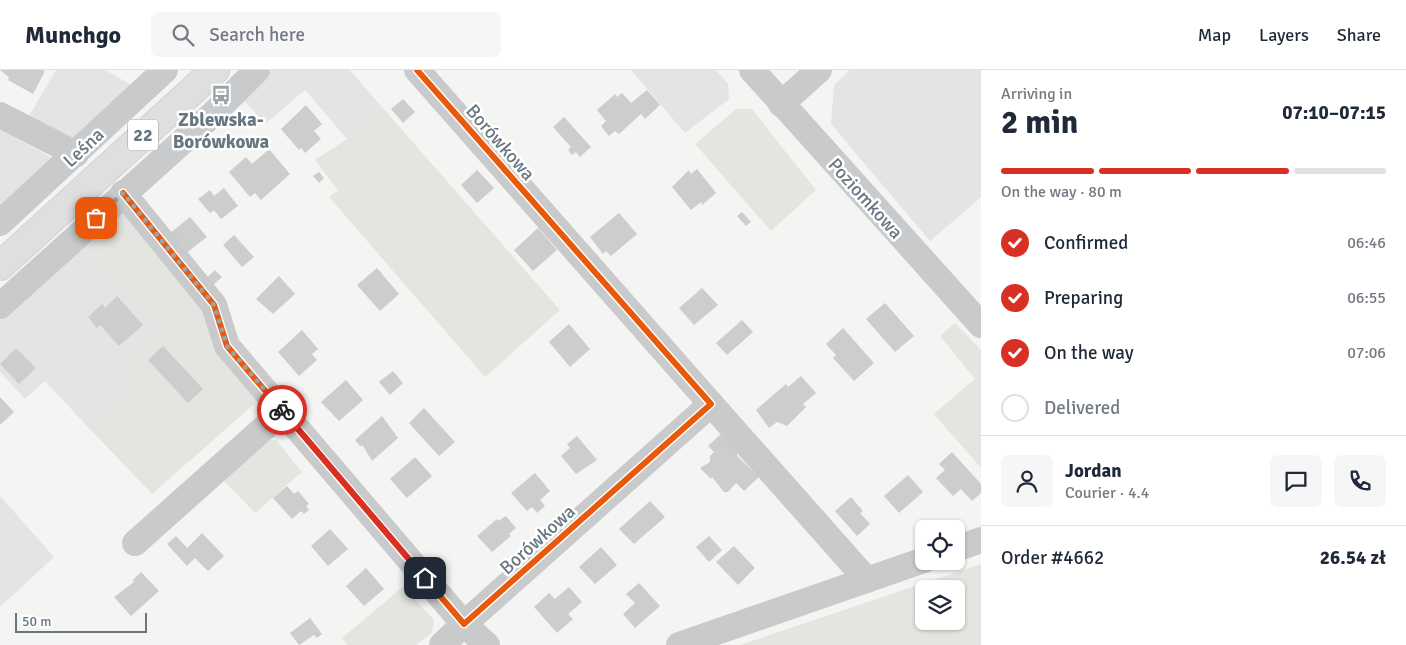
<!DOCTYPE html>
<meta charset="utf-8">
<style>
body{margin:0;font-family:Signika,sans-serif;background:#f6f6f7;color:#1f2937;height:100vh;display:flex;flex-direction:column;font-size:19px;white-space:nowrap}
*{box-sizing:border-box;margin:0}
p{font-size:16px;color:#747a83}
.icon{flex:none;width:28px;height:28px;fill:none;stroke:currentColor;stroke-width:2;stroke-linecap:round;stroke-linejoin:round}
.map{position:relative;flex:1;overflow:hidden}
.panel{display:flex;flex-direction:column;background:#fff;width:425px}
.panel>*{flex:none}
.controls{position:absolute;left:915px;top:450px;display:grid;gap:10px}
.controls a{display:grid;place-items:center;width:50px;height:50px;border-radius:8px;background:#fff;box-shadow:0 1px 4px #0004;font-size:25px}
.scale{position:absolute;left:15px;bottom:12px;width:132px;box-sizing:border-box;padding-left:5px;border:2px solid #677680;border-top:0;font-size:14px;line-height:18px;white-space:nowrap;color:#677680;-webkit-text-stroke:4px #fff;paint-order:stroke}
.pin{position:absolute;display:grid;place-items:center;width:42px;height:42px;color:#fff;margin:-21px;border-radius:10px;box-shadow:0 2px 8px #0006}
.courier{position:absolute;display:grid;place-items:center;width:50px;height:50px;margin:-25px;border:4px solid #d93025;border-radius:50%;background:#fff;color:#222;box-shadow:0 1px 6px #0007}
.summary em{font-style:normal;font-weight:700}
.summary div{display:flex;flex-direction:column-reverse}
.summary{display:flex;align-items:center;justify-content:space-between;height:85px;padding:0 20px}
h1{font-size:32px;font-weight:700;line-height:38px}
.bar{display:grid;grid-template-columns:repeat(4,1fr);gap:8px 5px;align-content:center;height:60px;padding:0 20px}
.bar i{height:6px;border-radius:4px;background:#e0e1e3}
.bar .current{background:#d93025}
.bar p{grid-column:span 4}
.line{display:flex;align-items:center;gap:12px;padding:0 20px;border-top:1px solid #e0e1e3}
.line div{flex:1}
.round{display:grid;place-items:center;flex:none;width:52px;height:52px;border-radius:8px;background:#f6f6f7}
ol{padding:0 20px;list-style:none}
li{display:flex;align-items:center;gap:15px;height:55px}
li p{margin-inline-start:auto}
li .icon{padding:5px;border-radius:50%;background:#d93025;color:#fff;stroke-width:4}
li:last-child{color:#747a83}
li i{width:28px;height:28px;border:2px solid #e0e1e3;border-radius:50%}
header{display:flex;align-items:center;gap:30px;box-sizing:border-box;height:70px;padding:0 25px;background:#fff;border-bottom:1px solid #e0e1e3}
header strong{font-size:24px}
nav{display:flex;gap:28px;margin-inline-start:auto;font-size:18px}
.search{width:350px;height:45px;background:#f6f6f7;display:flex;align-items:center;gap:12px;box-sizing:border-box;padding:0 18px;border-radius:8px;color:#747a83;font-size:19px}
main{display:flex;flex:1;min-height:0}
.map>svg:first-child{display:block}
.built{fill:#e3e4e4}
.green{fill:#e3e6e0;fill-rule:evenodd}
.building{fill:#cccdcd}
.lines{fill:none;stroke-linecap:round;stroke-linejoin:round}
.major-casing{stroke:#d0d1d1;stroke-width:30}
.minor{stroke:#c9cacb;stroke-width:26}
.major{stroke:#dedfdf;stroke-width:28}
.cycleway-casing{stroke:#fff;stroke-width:9}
.cycleway{stroke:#e8590c;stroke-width:6}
.done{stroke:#98a2a8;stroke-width:5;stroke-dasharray:0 9}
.route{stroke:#d93025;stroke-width:6}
.labels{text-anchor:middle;stroke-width:5;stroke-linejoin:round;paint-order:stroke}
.shield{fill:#fff;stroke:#959fa6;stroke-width:1}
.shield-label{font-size:18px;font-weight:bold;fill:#677680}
.poi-label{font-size:19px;font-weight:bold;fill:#677680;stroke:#fff}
.street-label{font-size:19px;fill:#677680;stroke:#fff}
</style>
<header>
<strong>Munchgo</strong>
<div class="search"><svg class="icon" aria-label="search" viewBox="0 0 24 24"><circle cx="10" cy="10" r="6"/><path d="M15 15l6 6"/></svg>Search here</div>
<nav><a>Map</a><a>Layers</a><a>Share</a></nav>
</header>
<main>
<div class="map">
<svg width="981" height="575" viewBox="0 0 981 575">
<rect width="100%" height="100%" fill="#f4f4f3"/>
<g class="built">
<polygon points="56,0 105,0 133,16 68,74 26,51"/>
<polygon points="272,0 350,0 381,36 347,69 305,20 265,54 242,28"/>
<polygon points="631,0 716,0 728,14 729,29 685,63"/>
<polygon points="850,0 981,0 981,127 930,171 831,54 834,15"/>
<polygon points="0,59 54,89 0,138"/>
<polygon points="82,174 160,261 120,296 134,311 87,356 45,311 25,329 0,302 0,250"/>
<polygon points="0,426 54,487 0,537"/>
</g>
<g class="green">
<polygon points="381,36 560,240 485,307 329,127 338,120 315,90 347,69"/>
<polygon points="736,39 752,39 816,120 771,161 695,74"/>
<polygon points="123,137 277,314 152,424 87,356 133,312 119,296 160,261 82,174"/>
<polygon points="955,253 981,280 981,398 934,344 975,309 940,266"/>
<polygon points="264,370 276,370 302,402 255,443 221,408"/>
<path d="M 981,494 L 981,575 L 740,575 ZM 924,519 L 956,519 L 956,551 L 924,551 Z"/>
<polygon points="403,517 434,550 432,563 416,575 347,575 342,568"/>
</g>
<g class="building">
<polygon points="0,0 43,0 45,1 33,24 8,10 9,7"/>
<polygon points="647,20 660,35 645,49 641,44 619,64 615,61 609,66 601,56 606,51 597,40 615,24 617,27 622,23 631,33"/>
<polygon points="403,29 415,42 403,53 391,39"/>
<polygon points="306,35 322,54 314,61 321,69 305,83 301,78 299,80 281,59"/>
<polygon points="564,47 591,77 580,87 576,82 572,85 568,80 571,77 553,57"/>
<polygon points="269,79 290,104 261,130 255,123 250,127 229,102 246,87 252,94"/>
<polygon points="697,99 716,123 702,135 701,132 691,140 672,117 689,100 691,104"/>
<polygon points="477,100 494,118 477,133 461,115"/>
<polygon points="319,102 324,108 319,113 313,106"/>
<polygon points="224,118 238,136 221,149 214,140 210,143 198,129 210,120 214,126"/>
<polygon points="742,142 751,152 746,156 737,146"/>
<polygon points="619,143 637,164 611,186 606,181 603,184 590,167"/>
<polygon points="190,147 207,167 185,184 169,164"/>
<polygon points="538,158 557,180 533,201 514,180"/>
<polygon points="234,165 254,187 242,197 223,175"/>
<polygon points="377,198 399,224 380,241 357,215"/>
<polygon points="215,200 222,207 211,217 204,210"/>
<polygon points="279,206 295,224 273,244 256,229"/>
<polygon points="702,218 718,235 694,255 679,238"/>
<polygon points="117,226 143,255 119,276 100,255 97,258 88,247 102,234 105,238"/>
<polygon points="885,233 914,266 895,282 866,249"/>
<polygon points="742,250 753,262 727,285 716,273"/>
<polygon points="569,254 590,279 570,297 549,272"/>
<polygon points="843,258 874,293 854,311 833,288 836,285 826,274"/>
<polygon points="302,260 318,279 312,284 317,290 299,306 278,282"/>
<polygon points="163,276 203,319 188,333 148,290"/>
<polygon points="16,278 36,298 19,314 0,294"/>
<polygon points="393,301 403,313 390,325 379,312"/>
<polygon points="801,306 816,323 803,334 806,337 787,356 777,352 769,358 756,340 786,314 788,317"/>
<polygon points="346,310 363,330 339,351 321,332"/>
<polygon points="0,327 14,342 0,355"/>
<polygon points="424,338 455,372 439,386 409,353"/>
<polygon points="382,346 398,368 372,391 363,376 360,376 355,370"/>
<polygon points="721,364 737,382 737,386 759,407 744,421 736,413 728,422 724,422 712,407 711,409 700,398 710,392 710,386 714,382 708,376"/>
<polygon points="577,366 597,390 576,404 561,386 570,378 567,374"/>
<polygon points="952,382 981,414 981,423 972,431 961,419 953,426 936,408 945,400 939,394"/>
<polygon points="415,387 432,406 407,428 390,409"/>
<polygon points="535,403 550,421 540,430 545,436 537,443 532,437 527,441 511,423"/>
<polygon points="908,405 923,422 899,443 884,426"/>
<polygon points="287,416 294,424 298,421 309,434 306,436 309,440 304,444 301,441 292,449 273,428"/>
<polygon points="851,427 863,441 860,443 870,454 857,466 835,441"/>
<polygon points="650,431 665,447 634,474 619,459"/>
<polygon points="506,446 516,458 509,464 511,466 492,482 477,466 497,449 498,451"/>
<polygon points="330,459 348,479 328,496 311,476"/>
<polygon points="202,463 224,486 208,501 195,488 187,496 167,474 176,466 187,478"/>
<polygon points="709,466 722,480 709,492 696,477"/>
<polygon points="734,476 755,498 738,515 716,492"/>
<polygon points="601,477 617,495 595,514 579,497"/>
<polygon points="366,498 384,519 364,536 346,516"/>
<polygon points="141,502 159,521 131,546 114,527 134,512 133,510"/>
<polygon points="639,513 660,536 635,558 623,544 635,533 626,524"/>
<polygon points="569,517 582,532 568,544 573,549 557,563 534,537 549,523 555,529"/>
<polygon points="310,548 322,564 317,568 314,565 299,575 290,563"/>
</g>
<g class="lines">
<defs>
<polyline id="major" points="0,196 215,0"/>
</defs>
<use href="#major" class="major-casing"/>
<g class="minor">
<polyline points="752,0 981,255"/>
<polyline points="781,34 819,0"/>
<polyline points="0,45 76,84"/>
<polyline points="123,123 214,235 227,276 464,554 711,334 417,0"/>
<polyline points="0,153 165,0"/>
<polyline points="0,236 212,45 257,0"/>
<polyline points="711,334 867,510"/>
<polyline points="135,473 283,341"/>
<polyline points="956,479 981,470"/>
<polyline points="442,575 464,554 487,575"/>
<polyline points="679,575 924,490"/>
</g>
<use href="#major" class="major"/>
<defs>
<polyline id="cycleway" points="123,123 214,235 227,276 464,554 711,334 417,0"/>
</defs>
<use href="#cycleway" class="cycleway-casing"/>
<use href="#cycleway" class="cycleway"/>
</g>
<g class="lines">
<polyline class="done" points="96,148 123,123 214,235 227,276 282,340"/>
<polyline class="route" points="282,340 425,508"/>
</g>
<defs>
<symbol id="bus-bare" viewBox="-9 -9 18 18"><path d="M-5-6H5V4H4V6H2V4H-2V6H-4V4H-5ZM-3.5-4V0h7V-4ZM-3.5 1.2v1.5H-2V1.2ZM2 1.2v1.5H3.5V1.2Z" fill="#98a2a8" stroke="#fff" stroke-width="2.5" paint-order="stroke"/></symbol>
</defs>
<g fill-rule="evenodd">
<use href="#bus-bare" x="207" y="11" width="28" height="28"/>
</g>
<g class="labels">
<rect class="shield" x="128" y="49.5" width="30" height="31" rx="4"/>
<g class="shield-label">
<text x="143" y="71">22</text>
</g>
<g class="poi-label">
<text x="221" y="56">Zblewska-<tspan x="221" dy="22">Borówkowa</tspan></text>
</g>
<g class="street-label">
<text transform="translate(501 72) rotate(49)" y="7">Borówkowa</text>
<text transform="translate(83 77) rotate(-43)" y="7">Leśna</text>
<text transform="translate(866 128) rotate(48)" y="7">Poziomkowa</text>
<text transform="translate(537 469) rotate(-42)" y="7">Borówkowa</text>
</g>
</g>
</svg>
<div class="controls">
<a><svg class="icon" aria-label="locate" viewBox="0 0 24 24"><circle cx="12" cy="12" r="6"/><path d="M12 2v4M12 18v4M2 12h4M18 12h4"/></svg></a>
<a><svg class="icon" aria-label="layers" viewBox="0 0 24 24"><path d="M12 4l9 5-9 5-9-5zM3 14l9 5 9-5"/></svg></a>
</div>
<div class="scale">50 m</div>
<div class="pin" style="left:96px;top:148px;background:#ea580c"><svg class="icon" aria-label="bag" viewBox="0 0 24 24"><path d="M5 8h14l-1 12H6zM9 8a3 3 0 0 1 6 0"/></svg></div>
<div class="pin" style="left:425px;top:508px;background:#1f2937"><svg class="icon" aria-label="home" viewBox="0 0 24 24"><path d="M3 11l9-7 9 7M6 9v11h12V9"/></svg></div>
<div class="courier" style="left:282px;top:340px"><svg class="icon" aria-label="bike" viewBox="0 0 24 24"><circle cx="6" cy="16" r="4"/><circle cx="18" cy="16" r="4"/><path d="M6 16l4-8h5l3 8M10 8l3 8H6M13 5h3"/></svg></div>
</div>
<section class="panel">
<div class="summary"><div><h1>2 min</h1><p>Arriving in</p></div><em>07:10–07:15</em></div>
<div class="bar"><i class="current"></i><i class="current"></i><i class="current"></i><i></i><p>On the way · 80 m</p></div>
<ol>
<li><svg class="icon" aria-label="check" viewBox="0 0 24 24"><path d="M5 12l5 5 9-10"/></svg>Confirmed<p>06:46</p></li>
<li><svg class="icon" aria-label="check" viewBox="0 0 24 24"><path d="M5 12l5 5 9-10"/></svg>Preparing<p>06:55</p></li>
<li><svg class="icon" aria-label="check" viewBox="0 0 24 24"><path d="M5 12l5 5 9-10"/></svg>On the way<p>07:06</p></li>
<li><i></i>Delivered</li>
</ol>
<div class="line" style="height:90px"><a class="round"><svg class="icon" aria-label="person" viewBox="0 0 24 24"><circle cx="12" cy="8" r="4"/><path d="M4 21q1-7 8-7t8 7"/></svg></a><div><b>Jordan</b><p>Courier · 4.4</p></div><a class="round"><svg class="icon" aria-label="chat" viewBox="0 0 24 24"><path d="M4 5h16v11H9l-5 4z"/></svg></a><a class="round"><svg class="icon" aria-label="phone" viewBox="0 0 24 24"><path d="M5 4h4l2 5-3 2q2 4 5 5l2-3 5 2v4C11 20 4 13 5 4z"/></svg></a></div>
<div class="line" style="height:65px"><div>Order #4662</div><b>26.54 zł</b></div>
</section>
</main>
